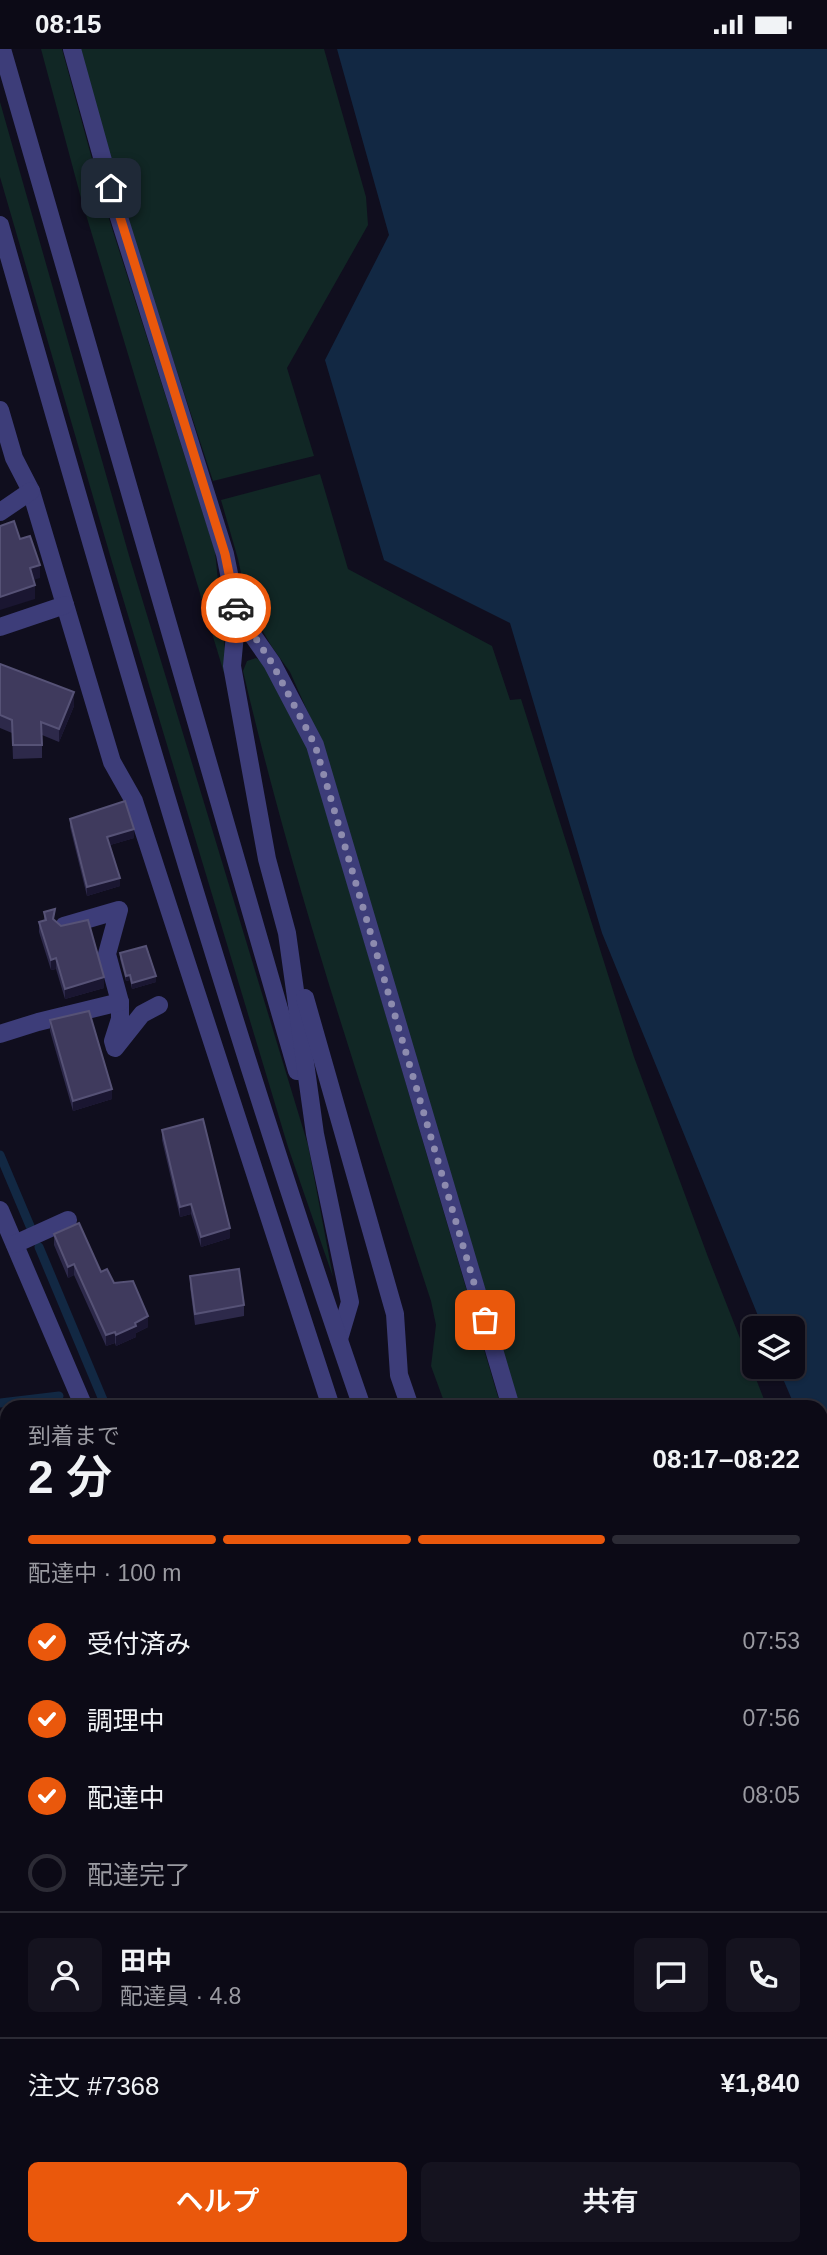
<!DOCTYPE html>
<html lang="ja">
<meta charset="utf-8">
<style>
body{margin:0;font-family:Helvetica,"Noto Sans JP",sans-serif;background:#15131f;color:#f1f3f6;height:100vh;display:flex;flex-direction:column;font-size:26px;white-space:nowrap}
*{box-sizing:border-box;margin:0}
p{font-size:23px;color:#9a9aa1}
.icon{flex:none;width:38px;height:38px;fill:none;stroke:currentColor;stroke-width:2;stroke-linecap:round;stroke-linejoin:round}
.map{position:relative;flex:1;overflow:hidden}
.drawer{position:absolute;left:0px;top:1351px;width:828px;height:856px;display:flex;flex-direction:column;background:#0c0a16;border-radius:21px 21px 0 0;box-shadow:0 2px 5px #0004,0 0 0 2px #2c2b35}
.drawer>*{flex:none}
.buttons{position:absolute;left:742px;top:1267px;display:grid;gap:14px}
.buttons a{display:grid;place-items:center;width:63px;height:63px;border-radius:10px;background:#0c0a16;box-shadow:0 2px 5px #0004,0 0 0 2px #2c2b35;font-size:35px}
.pin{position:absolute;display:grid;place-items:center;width:60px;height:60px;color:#fff;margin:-30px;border-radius:14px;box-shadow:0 4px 10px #0006}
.courier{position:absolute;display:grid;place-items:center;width:70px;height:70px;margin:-35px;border:5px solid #ea580c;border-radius:50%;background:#fff;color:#222;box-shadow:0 2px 9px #0007}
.headline em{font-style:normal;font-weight:600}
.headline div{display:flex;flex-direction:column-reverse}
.headline{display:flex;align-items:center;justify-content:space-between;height:119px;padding:0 28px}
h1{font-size:46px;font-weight:600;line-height:52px}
.bar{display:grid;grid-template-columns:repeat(4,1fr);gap:10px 7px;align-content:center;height:84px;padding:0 28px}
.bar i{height:9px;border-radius:5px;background:#2c2b35}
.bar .selected{background:#ea580c}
.bar p{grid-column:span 4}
.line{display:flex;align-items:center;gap:18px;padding:0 28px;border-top:2px solid #2c2b35}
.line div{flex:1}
.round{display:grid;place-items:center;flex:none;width:74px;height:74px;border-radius:10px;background:#15131f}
ol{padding:0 28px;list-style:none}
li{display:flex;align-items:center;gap:21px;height:77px}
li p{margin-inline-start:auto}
li .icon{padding:7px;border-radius:50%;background:#ea580c;color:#fff;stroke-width:4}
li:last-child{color:#9a9aa1}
li i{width:38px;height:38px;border:4px solid #2c2b35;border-radius:50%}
.cta{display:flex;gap:14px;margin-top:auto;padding:14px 28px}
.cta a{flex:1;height:80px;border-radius:10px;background:#ea580c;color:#fff;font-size:28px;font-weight:600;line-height:80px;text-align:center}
.cta a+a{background:#15131f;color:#f1f3f6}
.status{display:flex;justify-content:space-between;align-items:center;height:49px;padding:0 35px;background:#0c0a16;direction:ltr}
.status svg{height:19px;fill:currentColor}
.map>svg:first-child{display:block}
.green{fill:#112725}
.water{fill:#122843}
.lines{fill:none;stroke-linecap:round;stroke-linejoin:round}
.stream{stroke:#122843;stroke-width:9}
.minor{stroke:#3d3d79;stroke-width:18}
.rail-casing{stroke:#14d7e2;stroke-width:8}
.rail{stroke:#100e1e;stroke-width:5;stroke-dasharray:16;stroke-linecap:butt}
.wall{fill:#2d294a}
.shaded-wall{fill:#1a1631}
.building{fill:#3f3a5d;stroke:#565276;stroke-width:2}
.done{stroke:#8d8bae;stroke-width:7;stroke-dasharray:0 12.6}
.route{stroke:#ea580c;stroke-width:9}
</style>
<div class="status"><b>08:15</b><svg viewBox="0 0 49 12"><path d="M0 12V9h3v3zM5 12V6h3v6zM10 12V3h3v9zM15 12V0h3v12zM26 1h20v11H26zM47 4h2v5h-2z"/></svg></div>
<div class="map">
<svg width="827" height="2206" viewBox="0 0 827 2206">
<rect width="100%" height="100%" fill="#100e1e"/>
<g class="green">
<polygon points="41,0 62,0 104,154 215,502 227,621 224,624 81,149"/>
<polygon points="80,0 324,0 366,148 368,176 287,319 314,407 213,432 126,167"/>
<polygon points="0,53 130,510 308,1096 333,1228 288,1098 112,513 0,128"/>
<polygon points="320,425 348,520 492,597 510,651 521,650 634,1008 708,1208 767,1358 518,1358 322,695 290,623 272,598 248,557 238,510 221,451"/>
<path d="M 256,609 L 268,616 L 307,698 L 501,1358 L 446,1358 L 431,1317 L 436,1276 L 431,1252 C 363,1044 293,836 243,622 L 247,612 Z"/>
<polygon points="827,1712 827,2206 720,2206 717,2200 821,2200 821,1714"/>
<polygon points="258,2200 396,2200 379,2206 241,2206"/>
<polygon points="565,2200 660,2200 664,2206 562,2206"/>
</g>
<polygon class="water" points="337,0 827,0 827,1438 821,1422 821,1358 795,1358 778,1318 793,1318 793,1279 763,1279 602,884 510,574 384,511 325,311 389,186"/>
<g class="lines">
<g class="stream">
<polyline points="0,1106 30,1177"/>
<polyline points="39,1198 106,1358"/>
<polyline points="0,1354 59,1347"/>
<polyline points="0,1852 7,1851"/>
<polyline points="232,2206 248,2200"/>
</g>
<g class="minor">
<polyline points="2,0 297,1022"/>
<polyline points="72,0 117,162 225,505 237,564 232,617 267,810 287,884 315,1085 350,1253 339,1290"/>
<path d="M 0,176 C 113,572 227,969 362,1358"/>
<polyline points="0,361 14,409 31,442 112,713 134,752 331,1358"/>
<polyline points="0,463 31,442"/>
<polyline points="237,564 272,614 315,696 511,1358"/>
<polyline points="0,578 65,556"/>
<polyline points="305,949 395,1265 399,1326 410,1358"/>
<polyline points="120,953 120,970 113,992 115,999 142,965 159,956"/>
<polyline points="0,985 38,973 120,953 107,905 119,861 64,877"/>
<polyline points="0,1161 84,1358"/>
<polyline points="15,1195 68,1171"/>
<polyline points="0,1600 7,1599"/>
<polyline points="821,1707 827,1705"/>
<polyline points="0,2092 7,2091"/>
<polyline points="495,2200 496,2206"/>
</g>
<defs>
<g id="rail">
<polyline points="821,2049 827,2046"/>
<polyline points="821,2067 827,2065"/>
<polyline points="446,2206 462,2200"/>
<polyline points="495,2206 510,2200"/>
</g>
</defs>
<use href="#rail" class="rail-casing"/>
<use href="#rail" class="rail"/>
</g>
<g class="wall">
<polygon points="0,615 74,657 59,693 42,686 42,709 13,710 12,684 0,679"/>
<polygon points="70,770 134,789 110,796 120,837 87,847 70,778"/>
<polygon points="44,863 104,939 65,950 56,920 51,921 39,883 39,873 44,871"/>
<polygon points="120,904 156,933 132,940 130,931 126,932 120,910"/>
<polygon points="50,971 112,1050 73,1062 50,982"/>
<polygon points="162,1081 230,1189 201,1198 191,1165 180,1168 162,1091"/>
<polygon points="54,1185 114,1234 148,1278 136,1284 136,1288 116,1297 115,1294 106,1297 74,1226 68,1229 54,1196"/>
<polygon points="190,1227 244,1256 244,1267 195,1276 190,1238"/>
<polygon points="7,1946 7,2012 0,2013 0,1947"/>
</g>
<g class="shaded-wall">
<polygon points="40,516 40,529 30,532 30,519"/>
<polygon points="35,536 35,550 0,561 0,548"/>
<polygon points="74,643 74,657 59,693 59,680"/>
<polygon points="134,780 134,789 107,797 107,788"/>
<polygon points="120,829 120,837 87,847 87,838"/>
<polygon points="56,909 56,920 51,921 51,911"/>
<polygon points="130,926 130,931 126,932 126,927"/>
<polygon points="156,927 156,933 132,940 132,934"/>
<polygon points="104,928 104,939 65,950 65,940"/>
<polygon points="112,1040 112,1050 73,1062 73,1052"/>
<polygon points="191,1155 191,1165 180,1168 180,1158"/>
<polygon points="230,1179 230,1189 201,1198 201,1188"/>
<polygon points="74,1215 74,1226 68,1229 68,1218"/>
<polygon points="148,1267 148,1278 136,1284 136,1288 116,1297 116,1286 135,1274"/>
<polygon points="115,1283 115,1294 106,1297 106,1286"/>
</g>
<g class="building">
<polygon points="14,472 20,490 30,487 40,516 30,519 35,536 0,548 0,477"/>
<polygon points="0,615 74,643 59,680 41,673 42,696 13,696 12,671 0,666"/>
<polygon points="125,752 134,780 107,788 120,829 87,838 70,770"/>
<polygon points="55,860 53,870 61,877 88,871 104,928 65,940 56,909 51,911 39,873 46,871 44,863"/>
<polygon points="146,897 156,927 132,934 130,926 126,927 120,904"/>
<polygon points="89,962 112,1040 73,1052 50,971"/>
<polygon points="203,1070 230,1179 201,1188 191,1155 180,1158 162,1081"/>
<polygon points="79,1174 101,1223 107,1220 114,1234 133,1232 148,1267 135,1274 136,1277 116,1286 115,1283 106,1286 74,1215 68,1218 54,1185"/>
<polygon points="239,1220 244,1256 195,1265 190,1227"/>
<polygon points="7,1946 7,1997 0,1998 0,1947"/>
<polygon points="7,2118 7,2200 59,2200 60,2206 0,2206 0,2131 2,2130 1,2119"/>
</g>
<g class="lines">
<polyline class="done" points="236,559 272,614 315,696 485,1271"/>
<polyline class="route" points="111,139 225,505 236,559"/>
</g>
</svg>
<div class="buttons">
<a><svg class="icon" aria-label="layers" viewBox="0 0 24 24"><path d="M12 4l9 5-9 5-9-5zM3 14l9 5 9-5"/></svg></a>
</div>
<div class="pin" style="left:485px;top:1271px;background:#ea580c"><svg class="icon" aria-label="bag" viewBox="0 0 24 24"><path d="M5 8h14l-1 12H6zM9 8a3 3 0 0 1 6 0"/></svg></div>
<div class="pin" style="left:111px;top:139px;background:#1f2937"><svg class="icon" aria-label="home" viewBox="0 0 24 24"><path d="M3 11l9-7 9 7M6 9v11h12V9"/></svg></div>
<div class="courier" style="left:236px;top:559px"><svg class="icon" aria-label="car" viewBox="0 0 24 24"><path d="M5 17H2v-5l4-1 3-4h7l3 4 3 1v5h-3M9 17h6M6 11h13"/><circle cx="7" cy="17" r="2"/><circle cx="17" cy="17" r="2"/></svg></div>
<section class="drawer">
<div class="headline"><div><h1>2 分</h1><p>到着まで</p></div><em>08:17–08:22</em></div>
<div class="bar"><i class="selected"></i><i class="selected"></i><i class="selected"></i><i></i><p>配達中 · 100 m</p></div>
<ol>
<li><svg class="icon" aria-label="check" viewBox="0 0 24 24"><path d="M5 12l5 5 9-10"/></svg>受付済み<p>07:53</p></li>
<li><svg class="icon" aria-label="check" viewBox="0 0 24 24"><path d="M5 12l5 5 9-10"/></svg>調理中<p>07:56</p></li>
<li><svg class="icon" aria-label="check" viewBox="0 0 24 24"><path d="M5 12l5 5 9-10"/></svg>配達中<p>08:05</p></li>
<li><i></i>配達完了</li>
</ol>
<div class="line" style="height:126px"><a class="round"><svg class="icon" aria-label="person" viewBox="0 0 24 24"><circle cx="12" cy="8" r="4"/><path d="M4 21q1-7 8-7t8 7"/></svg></a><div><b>田中</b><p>配達員 · 4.8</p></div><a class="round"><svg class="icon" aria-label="chat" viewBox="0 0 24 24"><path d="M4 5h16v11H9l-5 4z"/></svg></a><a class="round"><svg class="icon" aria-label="phone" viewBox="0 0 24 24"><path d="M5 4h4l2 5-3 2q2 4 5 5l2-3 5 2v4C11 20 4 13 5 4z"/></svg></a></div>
<div class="line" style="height:91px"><div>注文 #7368</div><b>¥1,840</b></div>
<div class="cta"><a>ヘルプ</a><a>共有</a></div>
</section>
</div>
